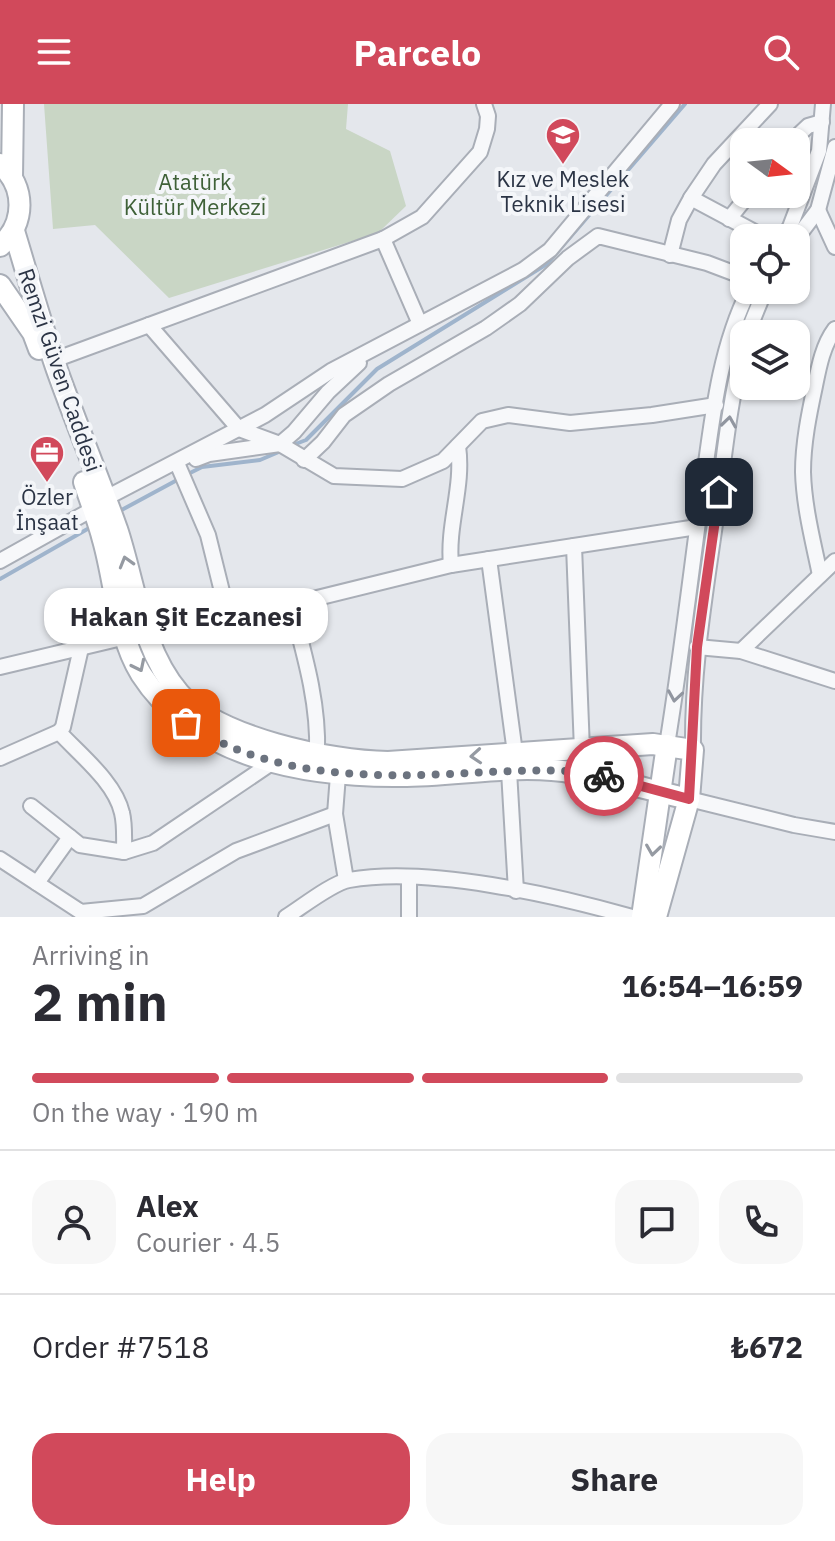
<!DOCTYPE html>
<meta charset="utf-8">
<style>
body{margin:0;font-family:"IBM Plex Sans",sans-serif;background:#f7f7f7;color:#2b2b33;height:100vh;display:flex;flex-direction:column;font-size:30px;white-space:nowrap}
*{box-sizing:border-box;margin:0}
p{font-size:26px;color:#7c7c81}
.icon{flex:none;width:44px;height:44px;fill:none;stroke:currentColor;stroke-width:2;stroke-linecap:round;stroke-linejoin:round}
.map{position:relative;height:813px;overflow:hidden}
.side{display:flex;flex-direction:column;background:#fff;flex:1}
.side>*{flex:none}
.needle{width:52px;rotate:105deg}
.tools{position:absolute;left:730px;top:24px;display:grid;gap:16px}
.tools a{display:grid;place-items:center;width:80px;height:80px;border-radius:16px;background:#fff;box-shadow:0 2px 6px #0004;font-size:40px}
.pin{position:absolute;display:grid;place-items:center;width:68px;height:68px;color:#fff;margin:-34px;border-radius:16px;box-shadow:0 4px 12px #0006}
.courier{position:absolute;display:grid;place-items:center;width:80px;height:80px;margin:-40px;border:6px solid #d1495b;border-radius:50%;background:#fff;color:#222;box-shadow:0 2px 10px #0007}
.bubble{position:absolute;height:56px;border-radius:24px;background:#fff;box-shadow:0 2px 6px #0004;font-size:26px;font-weight:800;line-height:56px;text-align:center}
.headline em{font-style:normal;font-weight:800}
.headline div{display:flex;flex-direction:column-reverse}
.headline{display:flex;align-items:center;justify-content:space-between;height:136px;padding:0 32px}
h1{font-size:52px;font-weight:800;line-height:60px}
.bar{display:grid;grid-template-columns:repeat(4,1fr);gap:12px 8px;align-content:center;height:96px;padding:0 32px}
.bar i{height:10px;border-radius:6px;background:#e1e1e2}
.bar .active{background:#d1495b}
.bar p{grid-column:span 4}
.line{display:flex;align-items:center;gap:20px;padding:0 32px;border-top:2px solid #e1e1e2}
.line div{flex:1}
.round{display:grid;place-items:center;flex:none;width:84px;height:84px;border-radius:24px;background:#f7f7f7}
.action{display:flex;gap:16px;margin-top:auto;padding:16px 32px}
.action a{flex:1;height:92px;border-radius:24px;background:#d1495b;color:#fff;font-size:32px;font-weight:800;line-height:92px;text-align:center}
.action a+a{background:#f7f7f7;color:#2b2b33}
header{display:flex;justify-content:space-between;align-items:center;height:104px;padding:0 32px;background:#d1495b;color:#fff;font-size:36px;font-weight:800}
.map>svg:first-child{display:block}
.green{fill:#c9d6c5}
.lines{fill:none;stroke-linecap:round;stroke-linejoin:round}
.stream{stroke:#9fb4cc;stroke-width:4}
.street-casing{stroke:#a9aeb7;stroke-width:18}
.secondary-casing{stroke:#a9aeb7;stroke-width:24}
.street{stroke:#f7f8fa;stroke-width:14}
.secondary{stroke:#fff;stroke-width:20}
.oneway{stroke:#9196a0}
.oneway2{stroke:#959aa2}
.done{stroke:#6c737f;stroke-width:8;stroke-dasharray:0 14.4}
.route{stroke:#d1495b;stroke-width:10}
.labels{text-anchor:middle;stroke-width:8;stroke-linejoin:round;paint-order:stroke}
.poi-label{font-size:22px;fill:#2b3445;stroke:#f4f6f9}
.park-label{font-size:22px;fill:#3f6138;stroke:#f4f6f9}
.street-label{font-size:22px;fill:#2b3445;stroke:#f4f6f9}
</style>
<header><svg class="icon" aria-label="menu" viewBox="0 0 24 24"><path d="M4 6h16M4 12h16M4 18h16"/></svg>Parcelo<svg class="icon" aria-label="search" viewBox="0 0 24 24"><circle cx="10" cy="10" r="6"/><path d="M15 15l6 6"/></svg></header>
<div class="map">
<svg width="835" height="813" viewBox="0 0 835 813">
<rect width="100%" height="100%" fill="#e4e7ec"/>
<polygon class="green" points="44,0 348,0 346,25 390,47 406,102 378,129 169,194 95,121 53,125"/>
<g class="lines">
<g class="stream">
<polyline points="293,341 306,336 377,265 547,160 685,0"/>
<polyline points="186,371 202,363 260,356 281,347"/>
<polyline points="116,409 179,375"/>
<polyline points="0,475 91,423"/>
</g>
<defs>
<g id="street">
<polyline points="791,38 808,22 822,18"/>
<polyline points="818,106 835,143"/>
<polyline points="729,115 749,90"/>
<polyline points="766,134 691,94 714,60 770,0"/>
<polyline points="782,134 790,123 819,47 823,0"/>
<polyline points="383,135 420,220"/>
<polyline points="796,135 818,106 835,43"/>
<polyline points="670,151 679,116 691,94"/>
<polyline points="149,221 239,325 280,340 334,372 402,375 443,357 482,317 508,311 570,319 652,311 716,301"/>
<polyline points="747,230 765,186"/>
<polyline points="54,256 383,135 422,113 480,48 487,25 488,12 484,0"/>
<polyline points="196,355 209,350 280,340 294,328 328,288 359,259"/>
<polyline points="304,356 323,338 344,311 389,280 486,224 520,200 568,154 598,132 707,159 744,173"/>
<polyline points="177,359 208,431 229,516"/>
<polyline points="574,442 582,646"/>
<polyline points="489,455 515,649"/>
<polyline points="0,457 93,405 104,395 265,311 331,267 523,166 550,146 672,0"/>
<path d="M 451,461 C 447,420 464,383 458,342"/>
<path d="M 820,471 C 813,437 804,403 803,368 C 803,339 809,310 815,282 C 819,262 823,241 835,225"/>
<path d="M 291,500 C 304,549 319,599 317,649"/>
<polyline points="147,532 224,517 451,461 697,423"/>
<polyline points="697,543 741,547 835,577"/>
<polyline points="741,547 835,457"/>
<polyline points="0,563 126,533"/>
<path d="M 59,628 C 80,651 115,678 122,709 C 125,721 124,735 124,748"/>
<path d="M 667,641 C 681,555 691,468 703,381 C 712,316 719,245 749,186"/>
<path d="M 693,646 C 692,565 705,492 716,413 C 724,356 729,298 744,242"/>
<polyline points="0,654 59,628 63,623 81,544"/>
<polyline points="509,667 516,787"/>
<polyline points="338,671 335,710 346,776"/>
<polyline points="689,695 794,721 835,728"/>
<polyline points="31,702 80,741 124,748 153,739 267,662 272,656"/>
<polyline points="0,755 81,808 143,802 236,747 335,710"/>
<polyline points="37,779 70,733"/>
<path d="M 286,813 C 302,803 332,779 349,776 C 428,762 555,791 632,813"/>
<polyline points="409,813 409,773"/>
</g>
<g id="secondary">
<path d="M 0,60 C 26,82 26,120 0,142"/>
<polyline points="12,73 13,0"/>
<path d="M 14,127 C 28,173 41,220 57,266 C 76,319 98,372 117,425 C 135,479 141,545 179,589 C 217,634 330,657 388,658 L 653,640 L 693,646 L 689,695 L 656,813"/>
<polyline points="0,181 33,229 39,245"/>
<path d="M 84,378 C 90,397 98,416 103,436 C 115,478 117,531 141,570 C 196,655 307,673 401,672 C 451,672 503,662 552,666 C 600,670 643,685 689,695"/>
<polyline points="642,813 667,641"/>
</g>
</defs>
<use href="#street" class="street-casing"/>
<use href="#secondary" class="secondary-casing"/>
<use href="#street" class="street"/>
<use href="#secondary" class="secondary"/>
</g>
<defs><path id="oneway-chevron" d="M-2-3.5L2.5 0L-2 3.5" fill="none" stroke-width="1.6" stroke-linecap="round" stroke-linejoin="round" transform="scale(2)"/></defs>
<g class="oneway">
<use href="#oneway-chevron" transform="translate(729 318) rotate(-82)"/>
<use href="#oneway-chevron" transform="translate(675 592) rotate(99)"/>
</g>
<g class="oneway2">
<use href="#oneway-chevron" transform="translate(126 458) rotate(-106)"/>
<use href="#oneway-chevron" transform="translate(139 562) rotate(64)"/>
<use href="#oneway-chevron" transform="translate(476 652) rotate(176)"/>
<use href="#oneway-chevron" transform="translate(653 746) rotate(98)"/>
</g>
<g class="lines">
<path class="done" d="M 186,619 C 271,675 372,674 470,669 C 514,667 560,663 604,672"/>
<polyline class="route" points="604,672 689,695 697,543 719,388"/>
</g>
<defs>
<symbol id="school-pin" viewBox="-11 -11 22 30"><path d="M0 17L-7.5 6A9.5 9.5 0 1 1 7.5 6Z" fill="#d1495b" stroke="#f4f6f9"/><path d="M0-5L7-2L0 1L-7-2ZM-4 1L0 2.5L4 1V4Q0 6-4 4Z" fill="#fff"/></symbol>
<symbol id="office-pin" viewBox="-11 -11 22 30"><path d="M0 17L-7.5 6A9.5 9.5 0 1 1 7.5 6Z" fill="#d1495b" stroke="#f4f6f9"/><path d="M-6-3h4V-5.5h4V-3h4V5H-6ZM-1-4.5V-3h2v-1.5ZM-6 0V1H6V0Z" fill="#fff"/></symbol>
</defs>
<g fill-rule="evenodd">
<use href="#school-pin" x="543" y="11" width="40" height="54"/>
<use href="#office-pin" x="27" y="329" width="40" height="54"/>
</g>
<g class="labels">
<g class="poi-label">
<text x="563" y="83">Kız ve Meslek<tspan x="563" dy="25">Teknik Lisesi</tspan></text>
<text x="47" y="401">Özler<tspan x="47" dy="25">İnşaat</tspan></text>
</g>
<g class="park-label">
<text x="195" y="86">Atatürk<tspan x="195" dy="25">Kültür Merkezi</tspan></text>
</g>
<g class="street-label">
<text transform="translate(60 266) rotate(71)" y="8">Remzi Güven Caddesi</text>
</g>
</g>
</svg>
<div class="tools">
<a><svg class="needle" viewBox="-14 -14 28 28"><path d="M0-13l5 13h-10z" fill="#e53935"/><path d="M0 13l5-13h-10z" fill="#7c7c81"/></svg></a>
<a><svg class="icon" aria-label="locate" viewBox="0 0 24 24"><circle cx="12" cy="12" r="6"/><path d="M12 2v4M12 18v4M2 12h4M18 12h4"/></svg></a>
<a><svg class="icon" aria-label="layers" viewBox="0 0 24 24"><path d="M12 4l9 5-9 5-9-5zM3 14l9 5 9-5"/></svg></a>
</div>
<div class="pin" style="left:186px;top:619px;background:#ea580c"><svg class="icon" aria-label="bag" viewBox="0 0 24 24"><path d="M5 8h14l-1 12H6zM9 8a3 3 0 0 1 6 0"/></svg></div>
<div class="pin" style="left:719px;top:388px;background:#1f2937"><svg class="icon" aria-label="home" viewBox="0 0 24 24"><path d="M3 11l9-7 9 7M6 9v11h12V9"/></svg></div>
<div class="courier" style="left:604px;top:672px"><svg class="icon" aria-label="bike" viewBox="0 0 24 24"><circle cx="6" cy="16" r="4"/><circle cx="18" cy="16" r="4"/><path d="M6 16l4-8h5l3 8M10 8l3 8H6M13 5h3"/></svg></div>
<div class="bubble" style="left:44px;top:484px;width:284px">Hakan Şit Eczanesi</div>
</div>
<section class="side">
<div class="headline"><div><h1>2 min</h1><p>Arriving in</p></div><em>16:54–16:59</em></div>
<div class="bar"><i class="active"></i><i class="active"></i><i class="active"></i><i></i><p>On the way · 190 m</p></div>
<div class="line" style="height:144px"><a class="round"><svg class="icon" aria-label="person" viewBox="0 0 24 24"><circle cx="12" cy="8" r="4"/><path d="M4 21q1-7 8-7t8 7"/></svg></a><div><b>Alex</b><p>Courier · 4.5</p></div><a class="round"><svg class="icon" aria-label="chat" viewBox="0 0 24 24"><path d="M4 5h16v11H9l-5 4z"/></svg></a><a class="round"><svg class="icon" aria-label="phone" viewBox="0 0 24 24"><path d="M5 4h4l2 5-3 2q2 4 5 5l2-3 5 2v4C11 20 4 13 5 4z"/></svg></a></div>
<div class="line" style="height:104px"><div>Order #7518</div><b>₺672</b></div>
<div class="action"><a>Help</a><a>Share</a></div>
</section>
